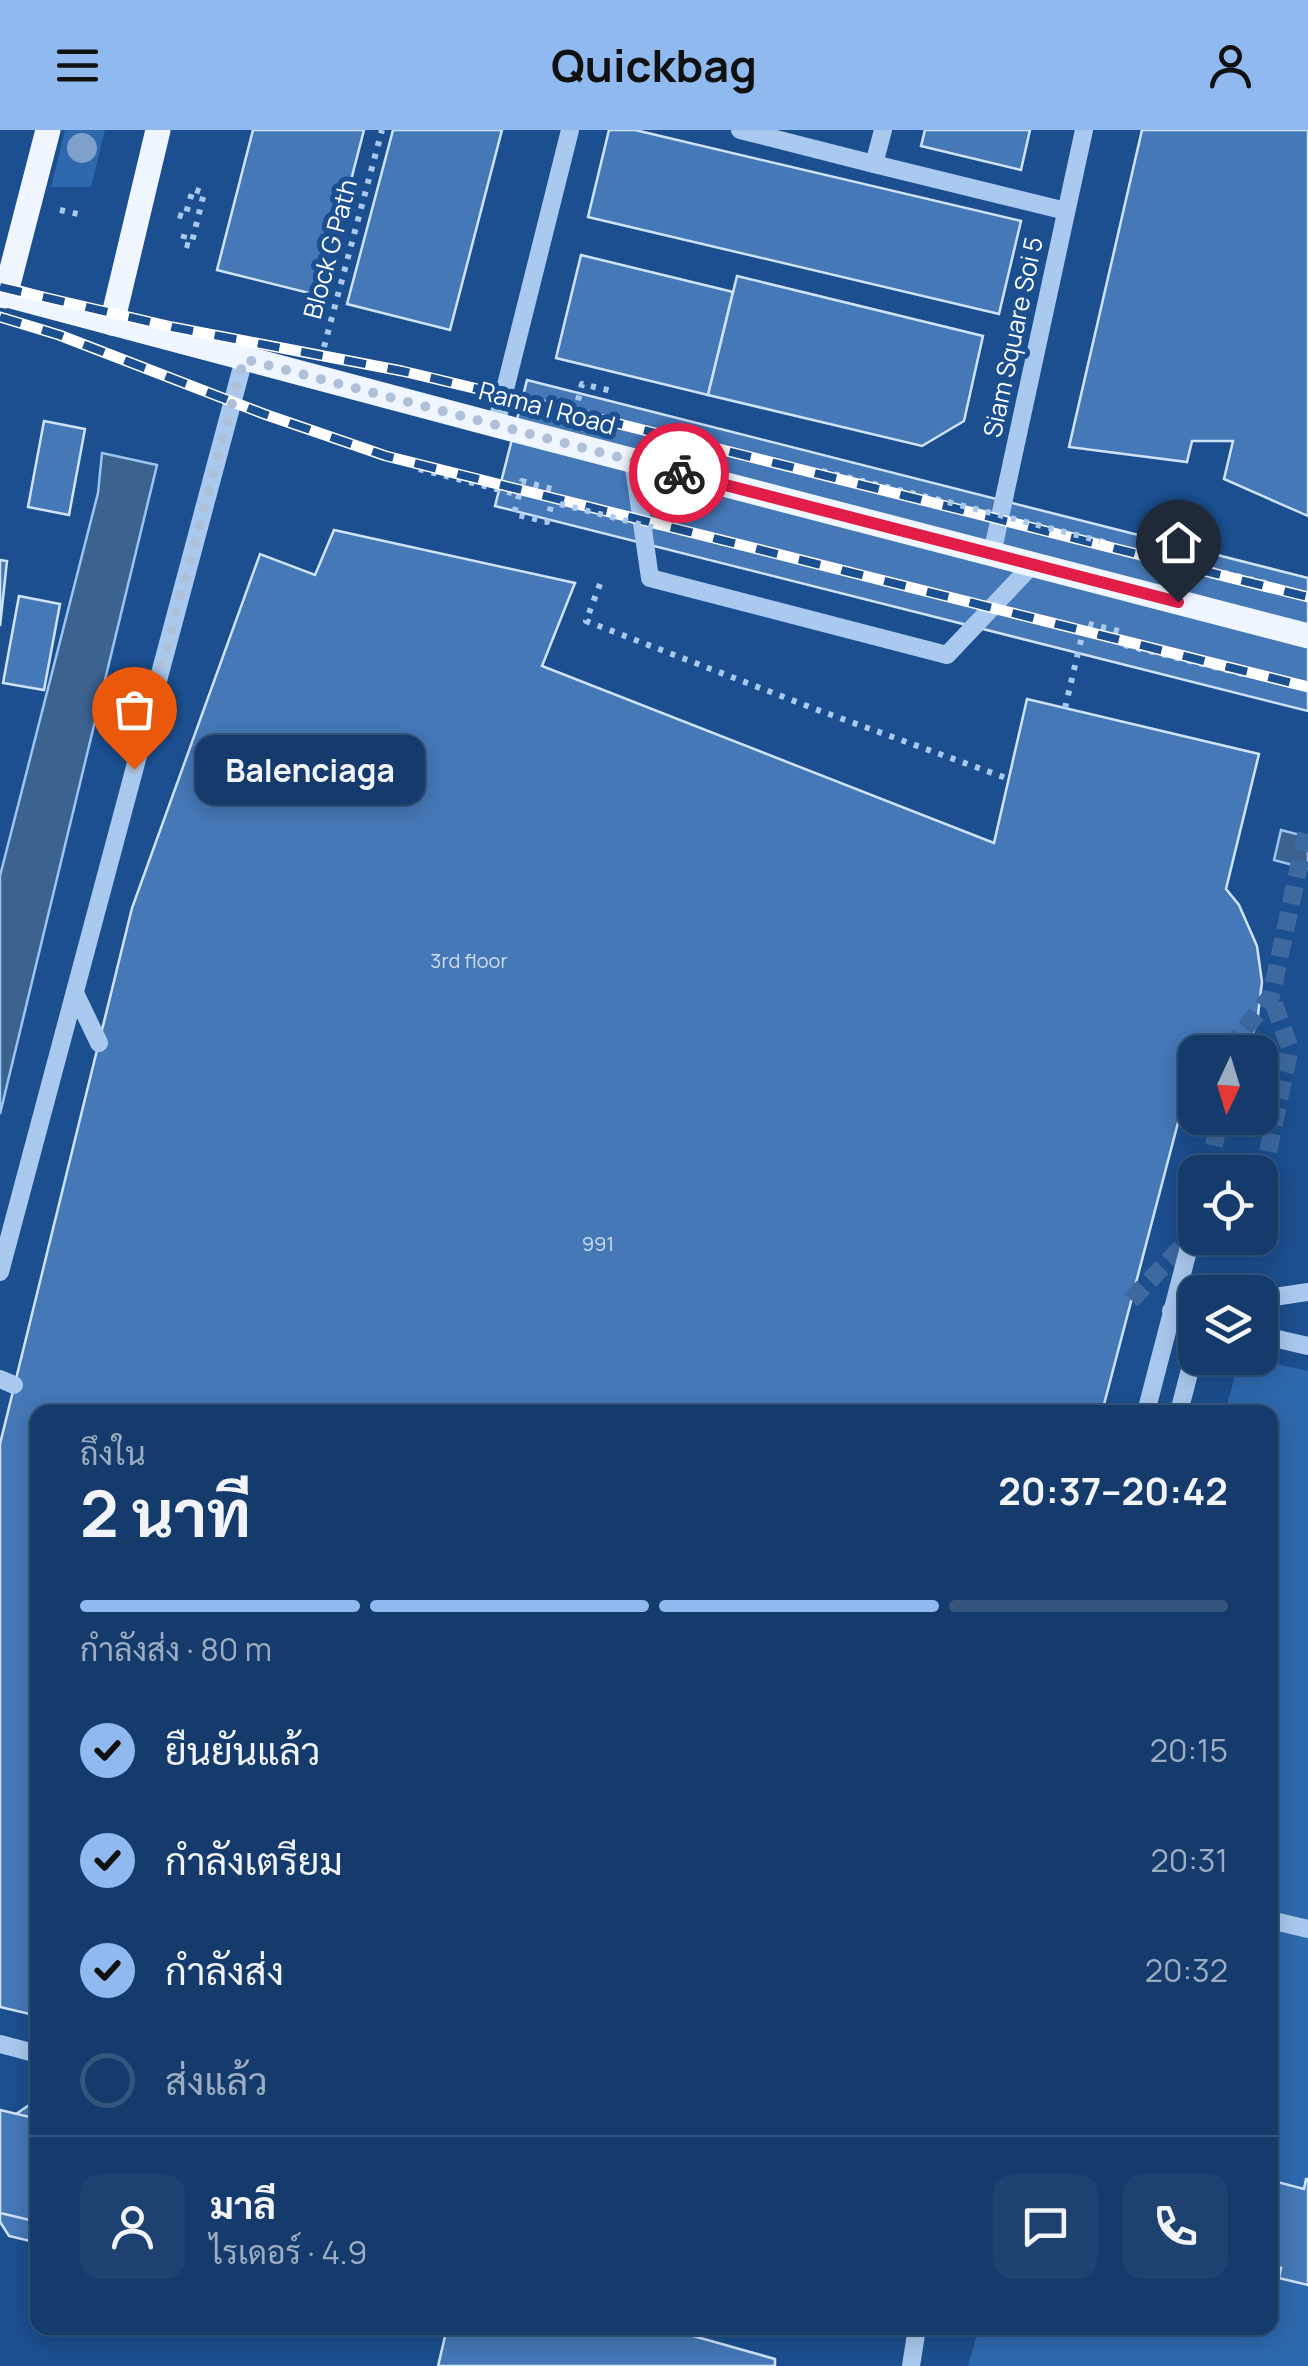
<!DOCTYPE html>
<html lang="th">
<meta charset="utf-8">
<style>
body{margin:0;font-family:Manrope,Sarabun,sans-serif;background:#1d4271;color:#f1f3f6;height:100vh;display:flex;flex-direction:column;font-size:38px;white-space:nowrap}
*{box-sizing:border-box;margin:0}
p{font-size:32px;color:#9dadc1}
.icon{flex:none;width:55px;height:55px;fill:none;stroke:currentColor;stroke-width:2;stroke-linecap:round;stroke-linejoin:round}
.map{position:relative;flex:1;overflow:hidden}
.drawer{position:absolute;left:30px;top:1275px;width:1248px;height:930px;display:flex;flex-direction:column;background:#143b6b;border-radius:20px;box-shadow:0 5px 25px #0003,0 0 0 2px #33557e}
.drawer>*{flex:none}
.needle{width:65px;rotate:184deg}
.fabs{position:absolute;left:1178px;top:905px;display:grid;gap:20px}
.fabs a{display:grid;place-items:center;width:100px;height:100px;border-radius:20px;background:#143b6b;box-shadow:0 5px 25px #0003,0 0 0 2px #33557e;font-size:50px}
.pin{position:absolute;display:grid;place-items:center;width:85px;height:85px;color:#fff;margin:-102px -42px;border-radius:50% 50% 50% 0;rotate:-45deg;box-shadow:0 0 10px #0007}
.pin .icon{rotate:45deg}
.courier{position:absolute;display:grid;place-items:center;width:100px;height:100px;margin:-50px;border:8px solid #e11d48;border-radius:50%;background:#fff;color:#222;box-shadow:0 2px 12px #0007}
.bubble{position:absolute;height:70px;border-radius:20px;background:#143b6b;box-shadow:0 5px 25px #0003,0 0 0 2px #33557e;font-size:32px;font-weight:700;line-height:70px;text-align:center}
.head em{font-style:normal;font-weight:700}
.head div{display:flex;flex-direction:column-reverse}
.head{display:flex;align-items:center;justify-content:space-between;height:170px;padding:0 50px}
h1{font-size:65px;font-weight:700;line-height:75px}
.bar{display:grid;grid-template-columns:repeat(4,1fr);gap:15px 10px;align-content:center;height:120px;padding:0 50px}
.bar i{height:12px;border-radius:8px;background:#33557e}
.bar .selected{background:#90b9f0}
.bar p{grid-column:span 4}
.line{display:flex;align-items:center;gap:25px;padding:0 50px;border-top:2px solid #33557e}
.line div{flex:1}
.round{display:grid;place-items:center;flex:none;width:105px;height:105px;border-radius:20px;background:#1d4271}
ol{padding:0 50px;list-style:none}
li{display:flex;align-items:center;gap:30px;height:110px}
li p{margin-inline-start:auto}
li .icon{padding:10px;border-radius:50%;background:#90b9f0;color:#111;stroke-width:4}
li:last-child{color:#9dadc1}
li i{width:55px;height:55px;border:5px solid #33557e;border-radius:50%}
header{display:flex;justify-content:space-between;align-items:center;height:130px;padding:0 50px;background:#90b9f0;color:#111;font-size:45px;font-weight:700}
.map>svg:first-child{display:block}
.green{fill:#2e69ad}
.water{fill:#3c6290;stroke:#9cc4f0;stroke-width:2.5}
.building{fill:#4478b7;stroke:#cfe3fa;stroke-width:2.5}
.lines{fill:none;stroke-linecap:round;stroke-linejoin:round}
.minor-tunnel{stroke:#3d69a0;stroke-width:18;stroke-dasharray:18 9;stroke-linecap:butt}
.path{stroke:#a9c9ee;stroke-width:6;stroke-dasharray:5 8;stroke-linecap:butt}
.minor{stroke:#a9c9ee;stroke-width:18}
.major{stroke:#f0f6ff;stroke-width:25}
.rail-casing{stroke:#fff;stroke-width:11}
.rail{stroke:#1b4f8f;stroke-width:8;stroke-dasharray:22;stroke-linecap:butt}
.path-bridge{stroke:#a9c9ee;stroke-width:6;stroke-dasharray:5 8;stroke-linecap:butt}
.tree{fill:#7ea0ca}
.done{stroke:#afc1d8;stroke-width:10;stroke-dasharray:0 18}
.route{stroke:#e11d48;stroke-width:12}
.labels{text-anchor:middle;stroke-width:10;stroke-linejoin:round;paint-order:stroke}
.number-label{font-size:20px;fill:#d0dded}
.street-label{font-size:25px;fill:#fff;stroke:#1b4f8f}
</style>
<header><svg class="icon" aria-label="menu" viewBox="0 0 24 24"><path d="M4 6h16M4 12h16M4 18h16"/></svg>Quickbag<svg class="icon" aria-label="person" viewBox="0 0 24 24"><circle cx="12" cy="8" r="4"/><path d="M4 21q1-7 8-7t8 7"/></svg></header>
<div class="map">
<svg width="1308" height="2236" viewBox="0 0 1308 2236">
<rect width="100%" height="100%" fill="#1b4f8f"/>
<g class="green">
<polygon points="65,0 105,0 91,57 51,57"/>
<polygon points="1240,1228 1250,1228 1308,1241 1308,2236 968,2236 979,2198 1270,2198 1270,1282 1225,1282"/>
</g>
<g class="water">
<polygon points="102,323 157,335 0,984 0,746 98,363"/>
<polygon points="1281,700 1308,707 1308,739 1274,730"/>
</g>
<g class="building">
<polygon points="253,0 364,0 321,166 217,140"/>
<polygon points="393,0 502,0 450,200 347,174"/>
<polygon points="609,0 635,0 1021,91 999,184 588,87"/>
<polygon points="925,0 1030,0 1021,40 921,16"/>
<polygon points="1142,0 1308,0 1308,386 1224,349 1233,311 1192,311 1187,332 1069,317"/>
<polygon points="581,125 733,162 708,265 556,228"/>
<polygon points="737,146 983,206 964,291 922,316 708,265"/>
<polygon points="527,250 1308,448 1308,581 495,376"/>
<polygon points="44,291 85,299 69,385 28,377"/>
<polygon points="334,400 575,453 542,536 994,713 1027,569 1259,624 1226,759 1239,775 1257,816 1262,852 1257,893 1245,922 1195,922 1195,977 1179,989 1102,1282 38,1282 38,1886 0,1877 0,1314 132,778 260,424 315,445"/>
<polygon points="0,430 7,431 0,496"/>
<polygon points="19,466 60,474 44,560 3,553"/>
<polygon points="38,1969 38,2113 9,2106 0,2092 0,2047 16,1984"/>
<polygon points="0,1980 38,1989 38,2092 0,2083"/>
<polygon points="1270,2047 1273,2051 1304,2059 1306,2049 1308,2049 1308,2155 1279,2148 1281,2138 1270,2135"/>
<polygon points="447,2198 665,2198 775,2229 775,2236 438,2236"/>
</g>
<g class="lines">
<g class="minor-tunnel">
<polyline points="1235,922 1239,906 1271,866 1308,695"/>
<polyline points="1208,1042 1220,988"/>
<polyline points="1252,1042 1267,1027 1290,918 1271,866"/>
<polyline points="1131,1170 1195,1103"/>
</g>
<g class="path">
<polyline points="60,80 78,84"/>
<polyline points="178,85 185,87 193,59 204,63 191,116 182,114 186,98"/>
<polyline points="324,217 382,0"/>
<polyline points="575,283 582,254 612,261"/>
<polyline points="419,339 519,365 522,351 555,360 547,392 514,384 519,365"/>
<polyline points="822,341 948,372"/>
<polyline points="1100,411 1107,413 1105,421"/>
<polyline points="1141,431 1143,423 1274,455"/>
<polyline points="600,454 586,491 815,579 1009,649"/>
<polyline points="1065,578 1085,493 1123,502 1120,514 1251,546"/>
</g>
<g class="minor">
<polyline points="740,0 874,34 883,0"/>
<polyline points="874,34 1066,81"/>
<polyline points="496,295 570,0"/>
<polyline points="633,331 650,448 947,525 1032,435"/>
<polyline points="992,424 1084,0"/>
<polyline points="75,863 99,913"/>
<polyline points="0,1142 244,229"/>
<polyline points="1260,1169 1308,1162"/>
<polyline points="1171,1181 1195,1190"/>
<polyline points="1260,1205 1308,1216"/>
<polyline points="0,1249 14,1255"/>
<polyline points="1146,1282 1195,1094"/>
<polyline points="1179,1282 1195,1220"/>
<polyline points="1270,1790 1308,1799"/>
<polyline points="0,1914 38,1924"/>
<polyline points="911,2236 917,2198"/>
</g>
<g class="major">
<polyline points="0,163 496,295 1308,506"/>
<polyline points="5,166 48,0"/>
<polyline points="112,193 158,0"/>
</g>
<defs>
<g id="rail">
<polyline points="0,157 172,197 402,241 512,267 1308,467"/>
<polyline points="0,187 59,205 264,284 386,326 1308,557"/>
</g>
</defs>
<use href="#rail" class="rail-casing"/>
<use href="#rail" class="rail"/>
<g class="path-bridge">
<polyline points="948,372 1100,411"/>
<polyline points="560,374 655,398"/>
</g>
</g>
<circle class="tree" cx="82" cy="18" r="15"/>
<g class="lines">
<polyline class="done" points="134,639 244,229 679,343"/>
<polyline class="route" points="679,343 1178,472"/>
</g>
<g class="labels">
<g class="number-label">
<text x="469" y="838">3rd floor</text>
<text x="598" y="1121">991</text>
</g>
<g class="street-label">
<text transform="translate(330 119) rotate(-75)" y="9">Block G Path</text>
<text transform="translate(1013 207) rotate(-78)" y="9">Siam Square Soi 5</text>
<text transform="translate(547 278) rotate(15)" y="9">Rama I Road</text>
</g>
</g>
</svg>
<div class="fabs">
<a><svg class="needle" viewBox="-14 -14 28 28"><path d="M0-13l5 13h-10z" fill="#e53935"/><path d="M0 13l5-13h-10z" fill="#9dadc1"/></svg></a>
<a><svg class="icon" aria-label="locate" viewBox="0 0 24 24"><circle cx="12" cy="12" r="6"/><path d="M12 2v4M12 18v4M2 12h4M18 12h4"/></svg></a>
<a><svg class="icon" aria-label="layers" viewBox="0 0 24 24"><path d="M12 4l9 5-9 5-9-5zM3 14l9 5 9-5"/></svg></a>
</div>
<div class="pin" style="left:134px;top:639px;background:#ea580c"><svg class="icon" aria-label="bag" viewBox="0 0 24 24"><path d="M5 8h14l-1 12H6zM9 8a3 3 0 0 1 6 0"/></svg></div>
<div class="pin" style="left:1178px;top:472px;background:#1f2937"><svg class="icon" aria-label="home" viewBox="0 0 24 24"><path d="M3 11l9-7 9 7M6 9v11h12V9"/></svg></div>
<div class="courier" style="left:679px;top:343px"><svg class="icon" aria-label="bike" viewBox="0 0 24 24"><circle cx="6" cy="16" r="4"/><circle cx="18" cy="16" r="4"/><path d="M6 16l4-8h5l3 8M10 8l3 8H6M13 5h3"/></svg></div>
<div class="bubble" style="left:195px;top:605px;width:230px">Balenciaga</div>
<section class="drawer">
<div class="head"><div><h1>2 นาที</h1><p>ถึงใน</p></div><em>20:37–20:42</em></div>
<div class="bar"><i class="selected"></i><i class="selected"></i><i class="selected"></i><i></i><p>กำลังส่ง · 80 m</p></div>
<ol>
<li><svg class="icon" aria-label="check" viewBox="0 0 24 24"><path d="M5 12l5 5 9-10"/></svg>ยืนยันแล้ว<p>20:15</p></li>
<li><svg class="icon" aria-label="check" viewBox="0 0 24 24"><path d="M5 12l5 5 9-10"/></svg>กำลังเตรียม<p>20:31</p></li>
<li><svg class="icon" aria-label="check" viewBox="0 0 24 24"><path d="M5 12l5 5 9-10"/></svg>กำลังส่ง<p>20:32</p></li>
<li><i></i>ส่งแล้ว</li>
</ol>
<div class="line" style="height:180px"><a class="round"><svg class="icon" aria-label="person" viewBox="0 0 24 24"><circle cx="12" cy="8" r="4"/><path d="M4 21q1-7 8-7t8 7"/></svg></a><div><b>มาลี</b><p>ไรเดอร์ · 4.9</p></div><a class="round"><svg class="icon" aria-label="chat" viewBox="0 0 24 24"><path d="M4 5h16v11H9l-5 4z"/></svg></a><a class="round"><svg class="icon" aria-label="phone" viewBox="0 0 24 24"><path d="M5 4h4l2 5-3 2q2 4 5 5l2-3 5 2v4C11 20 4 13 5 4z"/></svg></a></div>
</section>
</div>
